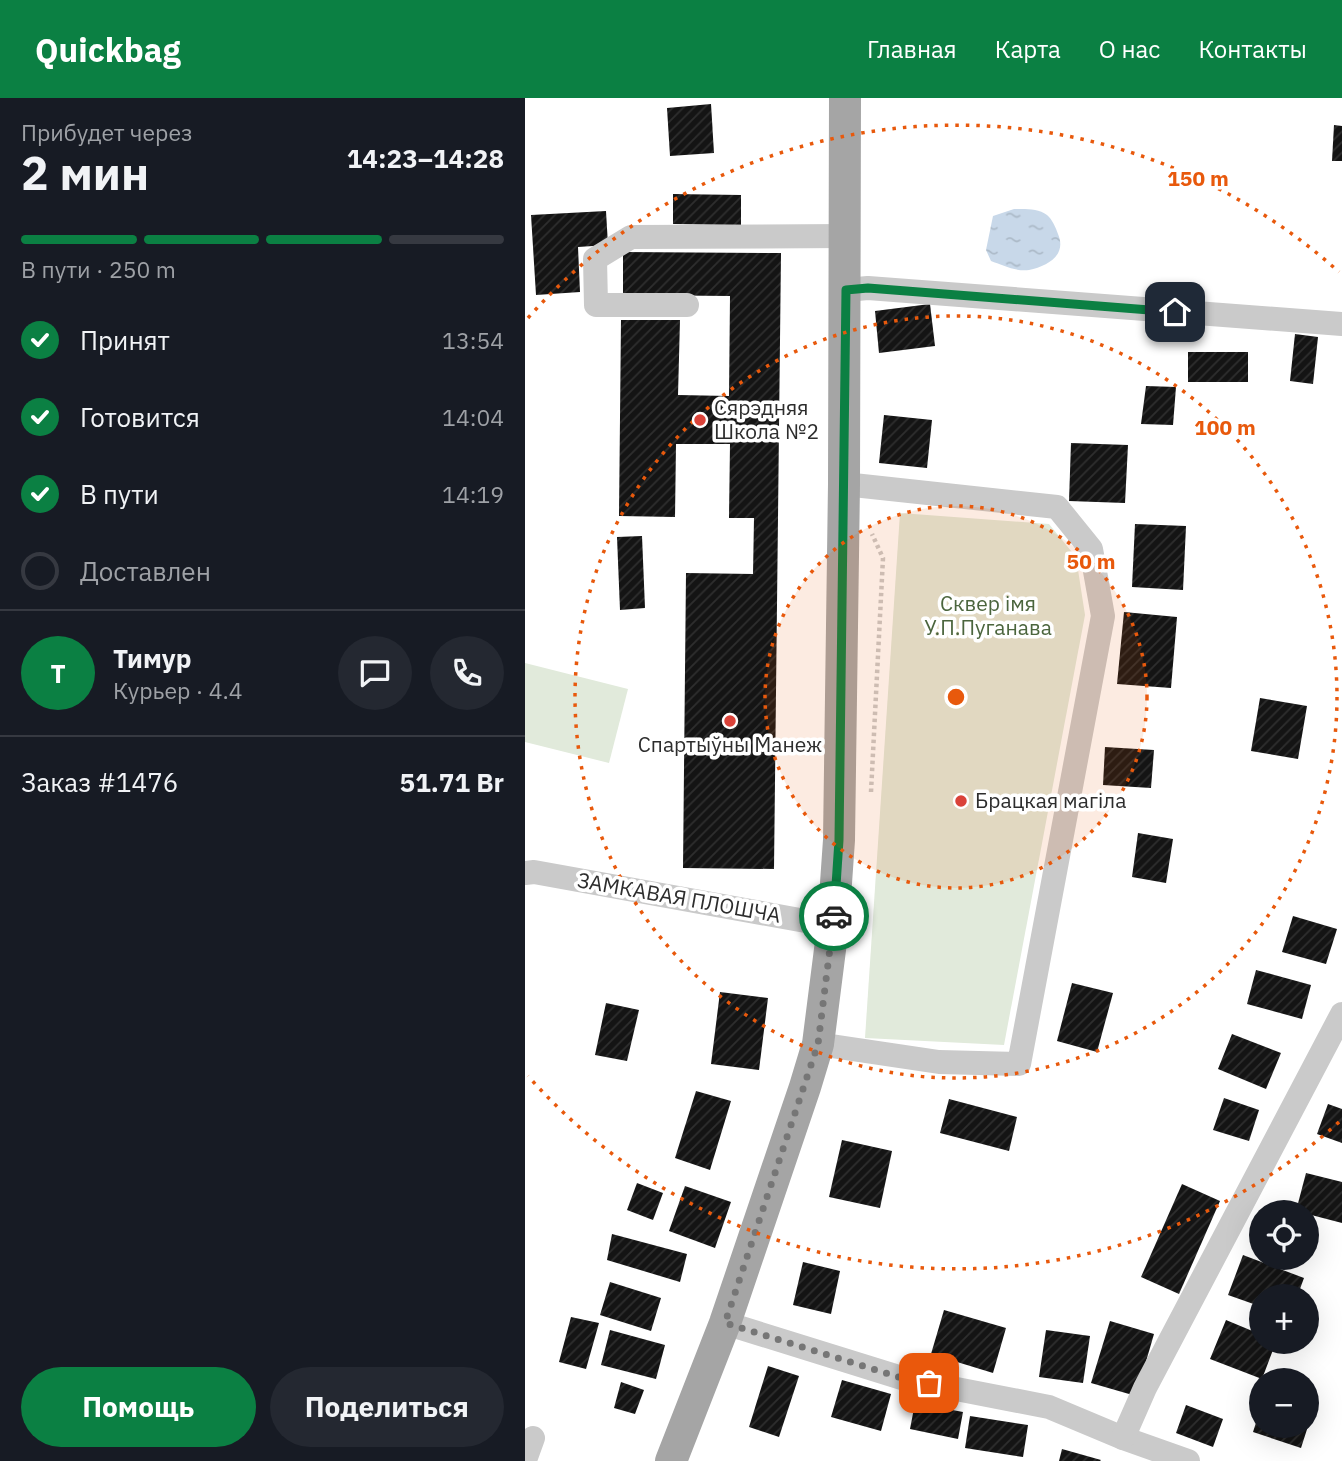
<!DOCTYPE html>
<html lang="ru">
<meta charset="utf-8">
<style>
body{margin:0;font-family:"IBM Plex Sans",sans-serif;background:#242831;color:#f1f3f6;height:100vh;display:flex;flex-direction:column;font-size:26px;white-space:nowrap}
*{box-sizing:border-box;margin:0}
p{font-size:23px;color:#9ea1a6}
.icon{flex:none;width:38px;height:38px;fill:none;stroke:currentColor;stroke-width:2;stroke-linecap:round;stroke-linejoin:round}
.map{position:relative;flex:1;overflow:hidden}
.panel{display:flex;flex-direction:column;background:#171b24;width:525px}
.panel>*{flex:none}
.buttons{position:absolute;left:724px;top:1102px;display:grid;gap:14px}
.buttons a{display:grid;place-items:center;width:70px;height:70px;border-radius:50%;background:#171b24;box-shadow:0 7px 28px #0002;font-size:35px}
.pin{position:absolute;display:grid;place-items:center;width:60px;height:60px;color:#fff;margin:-30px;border-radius:14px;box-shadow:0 4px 10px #0006}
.courier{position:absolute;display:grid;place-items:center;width:70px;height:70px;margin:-35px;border:5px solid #0b8043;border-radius:50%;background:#fff;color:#222;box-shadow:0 2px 9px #0007}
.summary em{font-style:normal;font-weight:800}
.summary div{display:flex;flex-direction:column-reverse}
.summary{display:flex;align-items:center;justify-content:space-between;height:119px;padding:0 21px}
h1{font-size:46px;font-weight:800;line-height:52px}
.bar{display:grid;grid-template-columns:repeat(4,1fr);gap:10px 7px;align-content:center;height:84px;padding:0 21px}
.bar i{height:9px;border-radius:5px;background:#363941}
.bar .selected{background:#0b8043}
.bar p{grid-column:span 4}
.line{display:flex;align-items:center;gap:18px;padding:0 21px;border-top:2px solid #363941}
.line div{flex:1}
.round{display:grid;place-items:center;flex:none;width:74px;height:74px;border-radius:37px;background:#242831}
ol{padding:0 21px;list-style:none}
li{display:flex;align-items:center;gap:21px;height:77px}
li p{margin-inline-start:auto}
li .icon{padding:7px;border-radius:50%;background:#0b8043;color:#fff;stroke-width:4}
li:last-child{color:#9ea1a6}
li i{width:38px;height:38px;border:4px solid #363941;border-radius:50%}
.cta{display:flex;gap:14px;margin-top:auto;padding:14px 21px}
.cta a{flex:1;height:80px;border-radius:42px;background:#0b8043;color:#fff;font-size:28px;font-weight:800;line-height:80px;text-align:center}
.cta a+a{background:#242831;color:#f1f3f6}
header{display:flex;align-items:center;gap:42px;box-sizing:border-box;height:98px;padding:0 35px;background:#0b8043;color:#fff}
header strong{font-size:33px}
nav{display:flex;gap:38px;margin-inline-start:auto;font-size:24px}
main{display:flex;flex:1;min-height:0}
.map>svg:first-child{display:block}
.park{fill:#e1eadb}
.water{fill:url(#water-ripples)}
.building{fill:url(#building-hatch)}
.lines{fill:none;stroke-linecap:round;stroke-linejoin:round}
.path{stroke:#cacaca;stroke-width:4.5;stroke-dasharray:3.5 3.5;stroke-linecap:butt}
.minor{stroke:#cacaca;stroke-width:24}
.major{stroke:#a5a5a5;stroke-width:32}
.done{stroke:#767676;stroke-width:7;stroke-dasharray:0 12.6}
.route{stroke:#0b8043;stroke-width:9}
.ring{fill:none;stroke:#e8590c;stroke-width:3.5;stroke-dasharray:3.5 7}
.poi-dot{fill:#da4239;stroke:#fff;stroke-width:2.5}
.labels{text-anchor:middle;stroke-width:7;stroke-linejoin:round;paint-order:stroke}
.poi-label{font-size:21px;fill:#2d2d2d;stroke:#fff;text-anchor:start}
.park-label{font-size:21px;fill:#4b653d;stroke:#fff}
.street-label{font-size:21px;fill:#2d2d2d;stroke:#fff}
.centre{fill:#e8590c;stroke:#fff;stroke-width:3.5}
.ring-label{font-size:21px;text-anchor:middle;font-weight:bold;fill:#e8590c;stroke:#fff;stroke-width:7;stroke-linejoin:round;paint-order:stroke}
</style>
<header>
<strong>Quickbag</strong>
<nav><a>Главная</a><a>Карта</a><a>О нас</a><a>Контакты</a></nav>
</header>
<main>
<section class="panel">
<div class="summary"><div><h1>2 мин</h1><p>Прибудет через</p></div><em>14:23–14:28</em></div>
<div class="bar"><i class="selected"></i><i class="selected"></i><i class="selected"></i><i></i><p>В пути · 250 m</p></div>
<ol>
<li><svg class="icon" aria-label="check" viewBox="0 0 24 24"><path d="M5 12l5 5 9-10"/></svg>Принят<p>13:54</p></li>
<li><svg class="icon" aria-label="check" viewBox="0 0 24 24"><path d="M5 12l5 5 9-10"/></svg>Готовится<p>14:04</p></li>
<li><svg class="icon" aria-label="check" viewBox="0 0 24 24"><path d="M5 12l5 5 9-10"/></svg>В пути<p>14:19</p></li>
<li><i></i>Доставлен</li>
</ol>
<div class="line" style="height:126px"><b class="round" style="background:#0b8043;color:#fff">Т</b><div><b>Тимур</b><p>Курьер · 4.4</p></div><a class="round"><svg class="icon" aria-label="chat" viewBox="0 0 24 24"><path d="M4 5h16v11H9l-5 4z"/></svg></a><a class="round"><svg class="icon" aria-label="phone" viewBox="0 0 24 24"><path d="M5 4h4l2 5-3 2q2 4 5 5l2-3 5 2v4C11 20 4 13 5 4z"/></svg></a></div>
<div class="line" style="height:91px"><div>Заказ #1476</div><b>51.71 Br</b></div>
<div class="cta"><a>Помощь</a><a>Поделиться</a></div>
</section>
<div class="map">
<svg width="817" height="1363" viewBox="0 0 817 1363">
<defs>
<pattern id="water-ripples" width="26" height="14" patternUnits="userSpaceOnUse" patternTransform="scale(1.75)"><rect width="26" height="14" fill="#c8d8e9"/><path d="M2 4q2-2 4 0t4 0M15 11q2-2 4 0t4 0" fill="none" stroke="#acbac8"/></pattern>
<pattern id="building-hatch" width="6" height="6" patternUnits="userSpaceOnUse" patternTransform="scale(1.75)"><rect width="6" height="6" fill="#141414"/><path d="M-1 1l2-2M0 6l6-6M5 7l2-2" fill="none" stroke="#2e2e2e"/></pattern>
</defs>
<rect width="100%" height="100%" fill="#fff"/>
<g class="park">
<polygon points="375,415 524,426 551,459 560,517 479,947 340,940"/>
<polygon points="0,565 103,591 84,665 0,644"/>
</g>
<path class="water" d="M 489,111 C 500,111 513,110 522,117 C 527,121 531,130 533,136 C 542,157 523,168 504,172 C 492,174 477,167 466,163 L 461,152 L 468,118 Z"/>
<g class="building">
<polygon points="186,6 189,55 145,58 142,10"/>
<polygon points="809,27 817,28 817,63 807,63"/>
<polygon points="148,96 216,97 216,127 148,126"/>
<polygon points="81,113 83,147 53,149 55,194 11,197 6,117"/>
<polygon points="98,154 256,155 249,771 158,770 161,475 228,476 229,420 204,420 205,346 151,346 150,419 94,418 96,222 155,222 153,297 204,298 205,198 98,197"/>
<polygon points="405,206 410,248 354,255 350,213"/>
<polygon points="770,236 793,239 788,286 765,283"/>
<rect x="663" y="254" width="60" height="30"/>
<polygon points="621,288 651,289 648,327 616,326"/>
<polygon points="359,317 407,322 402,370 354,365"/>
<polygon points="546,345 603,347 600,405 544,403"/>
<polygon points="610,426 661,428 658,492 607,489"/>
<polygon points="117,438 120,510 95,512 92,439"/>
<polygon points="599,514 652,519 646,590 592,586"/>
<polygon points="735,600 782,608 773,661 726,653"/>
<polygon points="580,649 629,652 626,690 578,687"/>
<polygon points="613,735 648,741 641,785 607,779"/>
<polygon points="768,818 812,831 801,866 757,854"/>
<polygon points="731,872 786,887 777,921 722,906"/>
<polygon points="547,885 588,895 572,954 532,943"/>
<polygon points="195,894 243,900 234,972 186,966"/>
<polygon points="81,905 114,912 102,963 70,957"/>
<polygon points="707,936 756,955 741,991 693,971"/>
<polygon points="171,993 206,1003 185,1072 150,1060"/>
<polygon points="699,1000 734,1012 724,1043 688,1032"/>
<polygon points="424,1001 492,1019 484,1053 415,1035"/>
<polygon points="803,1006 817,1011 817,1045 792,1036"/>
<polygon points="317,1042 367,1053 355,1110 304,1099"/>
<polygon points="781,1075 817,1084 817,1125 771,1113"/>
<polygon points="112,1085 138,1095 128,1122 102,1112"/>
<polygon points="657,1086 695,1103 654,1196 616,1179"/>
<polygon points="160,1088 206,1104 190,1150 144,1133"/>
<polygon points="87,1136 162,1156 155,1184 82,1162"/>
<polygon points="718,1157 779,1180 772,1199 737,1199 737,1209 703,1197"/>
<polygon points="278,1164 315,1173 306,1216 268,1207"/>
<polygon points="85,1184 136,1200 126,1233 75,1217"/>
<polygon points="419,1212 481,1230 468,1275 406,1256"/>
<polygon points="46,1219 74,1225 61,1271 34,1264"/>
<polygon points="701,1222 737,1237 737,1244 751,1244 737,1281 685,1261"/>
<polygon points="585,1223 629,1236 611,1298 566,1285"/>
<polygon points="85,1232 140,1247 131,1281 76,1267"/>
<polygon points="521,1232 565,1238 558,1285 514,1279"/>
<polygon points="243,1268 274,1278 254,1339 224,1329"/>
<polygon points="317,1282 366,1296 356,1333 306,1319"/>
<polygon points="96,1284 119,1292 110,1316 89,1310"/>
<polygon points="390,1305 438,1314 433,1341 385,1331"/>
<polygon points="661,1307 698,1321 688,1349 651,1335"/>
<polygon points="736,1309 737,1328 782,1328 782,1321 785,1322 776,1350 728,1334"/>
<polygon points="445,1318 503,1327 498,1359 440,1350"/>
<polygon points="537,1351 576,1362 575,1363 534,1363"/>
</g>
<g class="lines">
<polyline class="path" points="346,694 358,460 347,436"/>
<g class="minor">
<polyline points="321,192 343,190 817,226"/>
<polyline points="162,207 71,207 70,161 106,139 321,138"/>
<polyline points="0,775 9,774 308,828"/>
<polyline points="293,946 414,964 494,966 578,518 566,451 532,409 319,386"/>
<polyline points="200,1225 380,1281 524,1309 598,1340 663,1363"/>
<polyline points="598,1340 620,1290 817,916"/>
<polyline points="0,1362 8,1340"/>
</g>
<polyline class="major" points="146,1363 200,1225 280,989 293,946 308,828 314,742 319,386 320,0"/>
</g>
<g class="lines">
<polyline class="done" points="309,818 293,946 200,1225 380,1281 404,1285"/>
<polyline class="route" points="309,818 314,742 321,192 343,190 650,214"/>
</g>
<circle cx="431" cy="599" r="191" fill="#e8590c" fill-opacity=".12"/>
<g class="ring">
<circle cx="431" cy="599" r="191"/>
<circle cx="431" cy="599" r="381"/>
<path d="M814 1024A572 572 0 0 1 3 978M3 220A572 572 0 0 1 814 174"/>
</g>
<g class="poi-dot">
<circle cx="175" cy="322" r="7"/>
<circle cx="205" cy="623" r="7"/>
<circle cx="436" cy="703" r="7"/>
</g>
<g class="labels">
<g class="poi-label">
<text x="189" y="317">Сярэдняя<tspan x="189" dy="24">Школа №2</tspan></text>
<text x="205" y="654" text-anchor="middle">Спартыўны Манеж</text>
<text x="450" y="710">Брацкая магіла</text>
</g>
<g class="park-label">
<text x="463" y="513">Сквер імя<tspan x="463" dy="24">У.П.Пуганава</tspan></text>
</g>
<g class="street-label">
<text transform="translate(154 800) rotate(10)" y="7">ЗАМКАВАЯ ПЛОШЧА</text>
</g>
</g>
<circle cx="431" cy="599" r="10" class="centre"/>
<g class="ring-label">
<text x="673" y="88">150 m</text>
<text x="700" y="337">100 m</text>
<text x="566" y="471">50 m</text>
</g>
</svg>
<div class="buttons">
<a><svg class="icon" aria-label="locate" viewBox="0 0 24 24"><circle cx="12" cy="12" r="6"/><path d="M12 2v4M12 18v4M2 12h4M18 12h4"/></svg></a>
<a>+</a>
<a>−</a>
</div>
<div class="pin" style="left:404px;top:1285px;background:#ea580c"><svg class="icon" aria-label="bag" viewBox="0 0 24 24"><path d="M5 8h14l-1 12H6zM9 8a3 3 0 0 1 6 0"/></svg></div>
<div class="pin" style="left:650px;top:214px;background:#1f2937"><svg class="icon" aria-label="home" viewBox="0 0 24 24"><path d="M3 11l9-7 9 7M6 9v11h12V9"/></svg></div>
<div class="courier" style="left:309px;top:818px"><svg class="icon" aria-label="car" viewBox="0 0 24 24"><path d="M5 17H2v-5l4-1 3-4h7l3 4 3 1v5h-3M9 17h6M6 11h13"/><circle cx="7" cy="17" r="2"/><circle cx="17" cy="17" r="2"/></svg></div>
</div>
</main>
